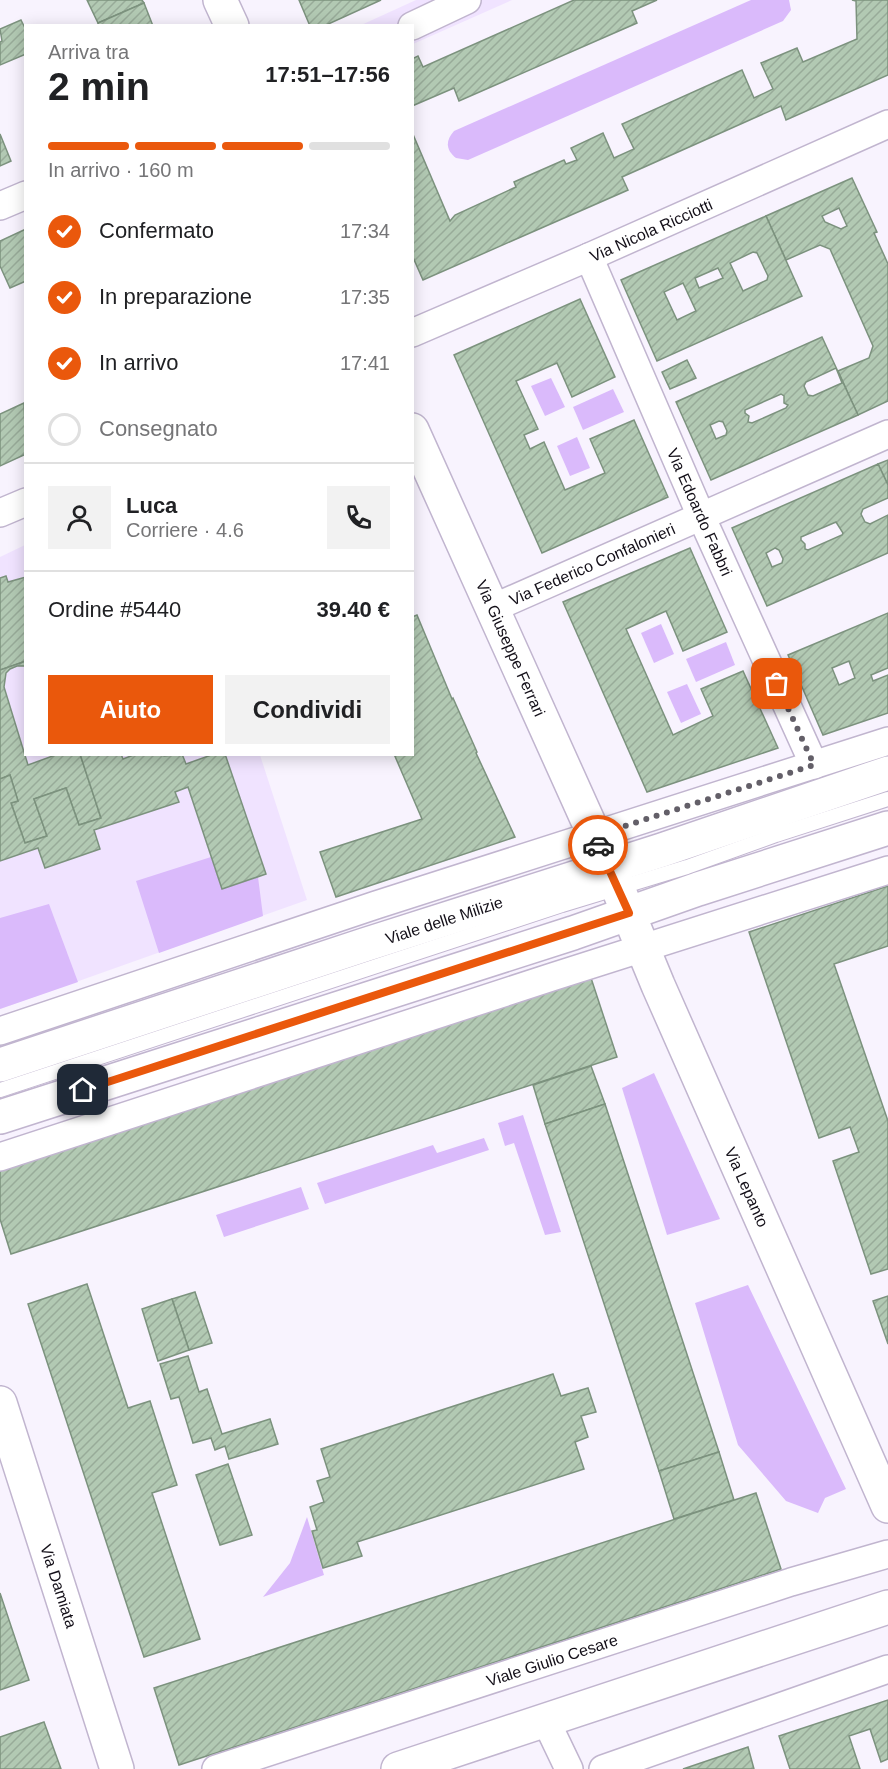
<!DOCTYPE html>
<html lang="it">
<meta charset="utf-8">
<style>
body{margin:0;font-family:Arial,sans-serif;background:#f2f2f2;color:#202124;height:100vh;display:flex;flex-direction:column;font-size:22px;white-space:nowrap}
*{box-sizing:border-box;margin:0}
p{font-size:20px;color:#757577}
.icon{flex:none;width:33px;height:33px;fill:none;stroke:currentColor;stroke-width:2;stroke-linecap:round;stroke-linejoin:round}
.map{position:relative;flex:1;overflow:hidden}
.sheet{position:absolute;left:24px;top:24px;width:390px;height:732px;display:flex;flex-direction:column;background:#fff;border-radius:0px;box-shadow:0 3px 15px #0003}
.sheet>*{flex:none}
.pin{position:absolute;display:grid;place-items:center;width:51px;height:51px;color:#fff;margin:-26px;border-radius:12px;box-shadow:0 3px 9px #0006}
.courier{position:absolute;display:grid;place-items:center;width:60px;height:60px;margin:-30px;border:4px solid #ea580c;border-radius:50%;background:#fff;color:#222;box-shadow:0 2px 8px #0007}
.summary em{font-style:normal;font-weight:800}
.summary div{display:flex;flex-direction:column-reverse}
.summary{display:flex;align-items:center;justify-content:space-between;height:102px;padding:0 24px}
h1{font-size:39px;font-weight:800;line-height:45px}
.bar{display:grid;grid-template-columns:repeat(4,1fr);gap:9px 6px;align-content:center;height:72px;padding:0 24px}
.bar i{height:8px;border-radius:4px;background:#e0e0e0}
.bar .on{background:#ea580c}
.bar p{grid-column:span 4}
.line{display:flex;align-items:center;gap:15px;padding:0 24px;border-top:2px solid #e0e0e0}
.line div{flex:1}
.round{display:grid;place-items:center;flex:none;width:63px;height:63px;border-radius:0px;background:#f2f2f2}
ol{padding:0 24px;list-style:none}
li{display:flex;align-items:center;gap:18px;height:66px}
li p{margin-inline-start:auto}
li .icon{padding:6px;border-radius:50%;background:#ea580c;color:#fff;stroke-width:4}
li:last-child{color:#757577}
li i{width:33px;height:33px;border:3px solid #e0e0e0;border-radius:50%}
.cta{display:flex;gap:12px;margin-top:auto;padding:12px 24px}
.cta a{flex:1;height:69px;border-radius:0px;background:#ea580c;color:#fff;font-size:24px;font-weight:800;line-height:69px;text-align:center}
.cta a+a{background:#f2f2f2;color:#202124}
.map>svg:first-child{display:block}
.built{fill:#f0e3ff}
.green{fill:#dabafb}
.building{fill:url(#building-hatch);stroke:#7c927e;stroke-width:1.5;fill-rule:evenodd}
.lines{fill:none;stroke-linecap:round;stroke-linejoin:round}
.lane-casing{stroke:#c1b5cf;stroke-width:16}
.street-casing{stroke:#c1b5cf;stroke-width:30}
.secondary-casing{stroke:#c1b5cf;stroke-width:36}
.lane{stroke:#fff;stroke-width:14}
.street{stroke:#fff;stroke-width:27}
.secondary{stroke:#fff;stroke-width:33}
.done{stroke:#635f68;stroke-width:6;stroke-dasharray:0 10.8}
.route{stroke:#ea580c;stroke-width:8}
.labels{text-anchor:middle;stroke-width:4.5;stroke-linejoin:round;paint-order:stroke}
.street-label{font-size:16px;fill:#130f18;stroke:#fff}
</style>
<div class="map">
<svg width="888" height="1769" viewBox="0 0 888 1769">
<defs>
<pattern id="building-hatch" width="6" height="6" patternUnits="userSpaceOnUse" patternTransform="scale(1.5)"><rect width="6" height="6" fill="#b2c9b3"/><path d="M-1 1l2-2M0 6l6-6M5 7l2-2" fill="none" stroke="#98ab99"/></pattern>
</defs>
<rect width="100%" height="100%" fill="#f8f3fe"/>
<g class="built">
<polygon points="416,0 512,0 413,44 412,26 359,26"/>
<polygon points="25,545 26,754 260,755 307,900 0,1009 0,557"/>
</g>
<g class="green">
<path d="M 751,0 L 789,0 L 791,10 L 783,21 L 468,160 L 456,158 C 446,150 445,141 454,131 Z"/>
<polygon points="551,378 565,407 545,416 531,386"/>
<polygon points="613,389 624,412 583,430 573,407"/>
<polygon points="577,437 590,468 570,476 557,446"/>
<polygon points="661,624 674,654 654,663 641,633"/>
<polygon points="726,642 735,665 696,682 686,659"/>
<polygon points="687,684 701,714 681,723 667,692"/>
<polygon points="211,857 222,889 258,877 263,916 159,953 136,881"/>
<polygon points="49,904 78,982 0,1009 0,918"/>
<polygon points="654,1073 720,1219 667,1235 622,1088"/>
<polygon points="523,1115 561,1232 545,1235 514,1143 505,1146 498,1123"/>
<polygon points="484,1138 489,1150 325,1204 317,1183 433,1145 437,1153"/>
<polygon points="301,1187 309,1209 224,1237 216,1215"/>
<polygon points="748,1285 846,1489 825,1498 818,1513 786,1501 738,1445 695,1303"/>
<polygon points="307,1517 324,1575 263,1597 290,1563"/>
</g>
<g class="building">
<polygon points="87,0 142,0 144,3 98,23"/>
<polygon points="299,0 381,0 324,26 310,26"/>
<polygon points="574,0 657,0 632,11 637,23 459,101 454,88 412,106 412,59 418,56 423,67"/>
<polygon points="852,0 888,0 888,75 786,120 781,106 622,177 628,190 423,280 412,255 412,132 450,221 455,215 516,187 514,182 564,160 566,164 577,160 571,148 603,133 614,158 634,149 622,124 742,70 754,98 773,89 761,63 797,48 803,62 857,39 856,1"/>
<polygon points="144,3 153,26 99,26 98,23"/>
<polygon points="21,20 26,30 26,54 0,65 0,42 2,41 0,29"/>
<polygon points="0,134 11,161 0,166"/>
<path d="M 852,178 L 877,232 L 874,233 L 888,264 L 888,401 L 858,415 L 838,371 L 869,358 L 873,346 L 830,249 L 820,245 L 786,260 L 766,216 ZM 839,208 L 847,226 L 841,229 L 825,222 L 822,216 Z"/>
<path d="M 766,216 L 802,296 L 657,361 L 621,280 ZM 753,252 L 757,253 L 768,276 L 767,280 L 743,291 L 730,263 ZM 718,268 L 723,278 L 699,288 L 695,278 ZM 683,283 L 696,311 L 677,320 L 664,292 Z"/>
<polygon points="26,229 26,281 10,288 0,266 0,241"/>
<polygon points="580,299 615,377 572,397 557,363 516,381 538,429 524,435 530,449 544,442 565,490 605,473 590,439 634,420 668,497 542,553 454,355"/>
<path d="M 822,337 L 858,415 L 711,480 L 676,402 ZM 836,368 L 842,383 L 813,396 L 808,395 L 804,386 L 806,382 ZM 781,394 L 784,396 L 784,403 L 788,405 L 786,408 L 752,423 L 748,422 L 749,416 L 745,413 L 745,410 ZM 719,421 L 723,422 L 727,431 L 726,435 L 716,439 L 710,425 Z"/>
<polygon points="687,360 696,378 670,389 662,372"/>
<polygon points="24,403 26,454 0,466 0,414"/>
<polygon points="888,460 888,485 878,464"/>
<path d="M 878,464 L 888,485 L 888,498 L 863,509 L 861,514 L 865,522 L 870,524 L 888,515 L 888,553 L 767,606 L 732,528 ZM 836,522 L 843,533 L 842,535 L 808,550 L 805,549 L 805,544 L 801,540 L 801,537 ZM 775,548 L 779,550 L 783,559 L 782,563 L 772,567 L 766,553 Z"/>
<polygon points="690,548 727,632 683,651 666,611 626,629 673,735 713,716 701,689 743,671 778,748 647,792 563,602"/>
<polygon points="6,576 8,582 26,577 26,661 0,670 0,578"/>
<path d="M 888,613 L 888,668 L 871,675 L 873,681 L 888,675 L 888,713 L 823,735 L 788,655 ZM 849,661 L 855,678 L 839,685 L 832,668 Z"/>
<polygon points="417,615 452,699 453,698 477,752 476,753 515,837 336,897 320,852 422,819 394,754 412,754 412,617"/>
<polygon points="26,661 26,666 17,666 10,669 6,673 4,687 28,765 58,754 80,754 101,818 79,825 66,788 34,799 47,836 25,843 11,803 18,801 10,775 0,779 0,670"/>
<polygon points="80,754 121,754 123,759 136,754 163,754 164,756 182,754 186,764 214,754 225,754 266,874 222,889 188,787 175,792 179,802 94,830 100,849 45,868 38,848 0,861 0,779 10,775 18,801 11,803 25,843 47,836 34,799 66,788 79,825 101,818"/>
<polygon points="888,886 888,946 834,964 888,1121 888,1269 871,1274 833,1161 859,1152 850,1127 819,1138 749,932"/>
<polygon points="591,978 617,1057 11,1254 0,1219 0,1171"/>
<polygon points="591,1066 605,1104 545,1124 533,1085"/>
<polygon points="605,1104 719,1452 659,1471 545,1124"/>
<polygon points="87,1284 128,1408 150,1401 177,1485 152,1493 200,1639 144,1657 28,1304"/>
<polygon points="195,1292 212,1343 189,1350 172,1299"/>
<polygon points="888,1296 888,1344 873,1301"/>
<polygon points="172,1299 189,1350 158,1361 142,1309"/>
<polygon points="188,1356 199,1392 207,1389 222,1434 270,1419 278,1444 229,1459 225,1446 215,1450 211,1438 193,1443 179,1397 171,1399 160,1364"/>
<polygon points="553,1374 561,1396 588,1388 596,1412 581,1416 588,1437 575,1442 584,1469 357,1542 362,1556 323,1568 312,1531 317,1530 310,1507 324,1502 317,1481 330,1477 321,1449"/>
<polygon points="719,1452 734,1500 674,1519 659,1471"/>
<polygon points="228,1464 252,1535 220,1545 196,1475"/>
<polygon points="756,1493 781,1569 179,1765 154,1688"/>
<polygon points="0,1593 29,1680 0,1690"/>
<polygon points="888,1700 888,1759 881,1762 870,1729 849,1736 860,1769 790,1769 779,1736"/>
<polygon points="44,1722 61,1769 0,1769 0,1737"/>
<polygon points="748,1747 754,1769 683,1769"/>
</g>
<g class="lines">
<defs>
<polyline id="lane" points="0,1090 562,905 687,867 776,835 888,799"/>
<g id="street">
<polyline points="412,26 467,0"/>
<polyline points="0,206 26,195"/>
<polyline points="589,257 701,516 814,765"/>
<polyline points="412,333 589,257 888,124"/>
<polyline points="0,513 26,502"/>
<polyline points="493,608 888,434"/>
<polyline points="0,1031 376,905 888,741"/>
<polyline points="0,1157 552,977 888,870"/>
<polyline points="546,1721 569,1769"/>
<polyline points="216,1769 791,1582 888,1554"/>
<polyline points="603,1769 888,1669"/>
</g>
<g id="secondary">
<polyline points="220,0 232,26"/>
<polyline points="412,430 615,881 658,985 888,1506"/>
<polyline points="0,1065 364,945 662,850 888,773"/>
<polyline points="0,1117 573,933 698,889 888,828"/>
<polyline points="0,1403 117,1769"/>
<polyline points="398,1769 888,1607"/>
</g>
</defs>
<use href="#lane" class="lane-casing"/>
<use href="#street" class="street-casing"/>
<use href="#secondary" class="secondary-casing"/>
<use href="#lane" class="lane"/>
<use href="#street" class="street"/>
<use href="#secondary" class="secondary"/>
</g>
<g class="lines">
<polyline class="done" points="598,845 594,836 814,765 777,684"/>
<polyline class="route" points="83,1090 629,913 598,845"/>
</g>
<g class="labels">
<g class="street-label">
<text transform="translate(651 230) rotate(-24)" y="6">Via Nicola Ricciotti</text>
<text transform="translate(700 512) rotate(66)" y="6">Via Edoardo Fabbri</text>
<text transform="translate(592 564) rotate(-24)" y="6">Via Federico Confalonieri</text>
<text transform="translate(511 648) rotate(66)" y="6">Via Giuseppe Ferrari</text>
<text transform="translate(444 920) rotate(-18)" y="6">Viale delle Milizie</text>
<text transform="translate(747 1187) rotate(66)" y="6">Via Lepanto</text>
<text transform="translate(59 1586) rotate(72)" y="6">Via Damiata</text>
<text transform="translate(552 1660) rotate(-18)" y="6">Viale Giulio Cesare</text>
</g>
</g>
</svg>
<div class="pin" style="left:777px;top:684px;background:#ea580c"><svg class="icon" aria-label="bag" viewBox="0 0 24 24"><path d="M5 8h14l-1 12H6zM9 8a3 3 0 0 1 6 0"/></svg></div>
<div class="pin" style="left:83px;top:1090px;background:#1f2937"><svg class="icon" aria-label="home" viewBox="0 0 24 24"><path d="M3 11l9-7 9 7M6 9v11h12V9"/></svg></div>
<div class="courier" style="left:598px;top:845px"><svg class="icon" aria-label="car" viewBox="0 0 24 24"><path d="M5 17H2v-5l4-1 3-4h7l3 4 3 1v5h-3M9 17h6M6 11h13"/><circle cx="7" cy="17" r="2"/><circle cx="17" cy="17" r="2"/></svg></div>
<section class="sheet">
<div class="summary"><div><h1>2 min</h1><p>Arriva tra</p></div><em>17:51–17:56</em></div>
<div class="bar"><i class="on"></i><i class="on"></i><i class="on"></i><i></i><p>In arrivo · 160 m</p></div>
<ol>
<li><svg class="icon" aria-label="check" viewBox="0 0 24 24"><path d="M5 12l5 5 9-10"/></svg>Confermato<p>17:34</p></li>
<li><svg class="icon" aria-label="check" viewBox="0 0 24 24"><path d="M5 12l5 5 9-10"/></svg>In preparazione<p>17:35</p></li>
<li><svg class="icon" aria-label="check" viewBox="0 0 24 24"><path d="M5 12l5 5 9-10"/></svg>In arrivo<p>17:41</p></li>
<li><i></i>Consegnato</li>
</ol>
<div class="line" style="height:108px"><a class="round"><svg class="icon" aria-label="person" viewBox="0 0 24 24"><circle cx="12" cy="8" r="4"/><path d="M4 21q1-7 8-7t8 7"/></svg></a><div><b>Luca</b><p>Corriere · 4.6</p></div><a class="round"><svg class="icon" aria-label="phone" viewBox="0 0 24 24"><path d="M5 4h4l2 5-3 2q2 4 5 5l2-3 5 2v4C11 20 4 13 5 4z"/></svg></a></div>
<div class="line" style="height:78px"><div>Ordine #5440</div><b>39.40 €</b></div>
<div class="cta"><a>Aiuto</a><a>Condividi</a></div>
</section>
</div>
